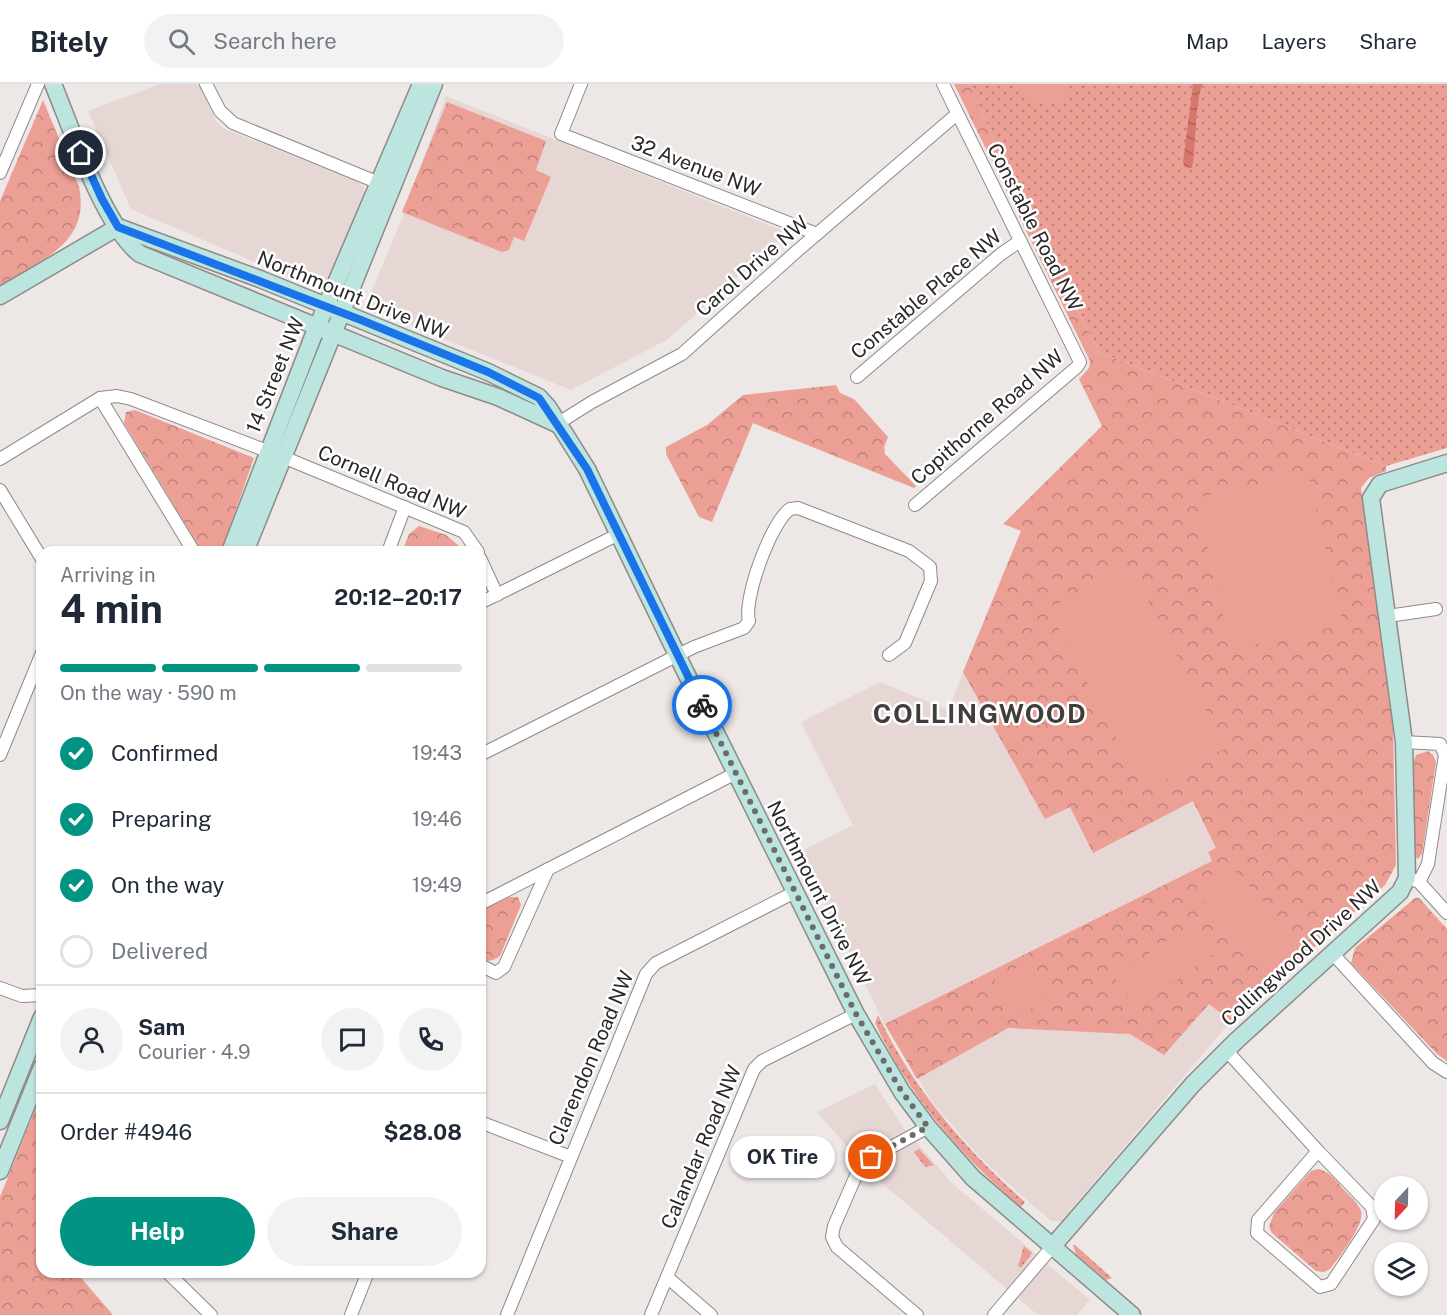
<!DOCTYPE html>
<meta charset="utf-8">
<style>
body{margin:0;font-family:"Public Sans",sans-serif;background:#f2f2f3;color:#1f2937;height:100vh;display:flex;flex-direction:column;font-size:22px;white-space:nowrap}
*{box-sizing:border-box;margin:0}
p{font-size:20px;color:#747a83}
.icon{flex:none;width:33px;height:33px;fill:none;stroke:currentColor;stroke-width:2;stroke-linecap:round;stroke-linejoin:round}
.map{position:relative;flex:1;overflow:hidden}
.side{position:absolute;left:36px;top:462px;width:450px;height:732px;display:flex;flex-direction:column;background:#fff;border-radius:18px;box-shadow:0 2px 4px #0004}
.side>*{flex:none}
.needle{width:39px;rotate:202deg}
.fabs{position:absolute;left:1374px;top:1092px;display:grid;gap:12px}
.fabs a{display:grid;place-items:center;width:54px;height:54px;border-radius:50%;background:#fff;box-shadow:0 2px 4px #0004;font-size:30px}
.pin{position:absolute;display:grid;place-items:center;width:51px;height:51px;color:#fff;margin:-26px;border:3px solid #fff;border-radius:50%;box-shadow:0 2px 6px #0007}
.courier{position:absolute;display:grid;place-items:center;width:60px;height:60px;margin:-30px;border:4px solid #1a73e8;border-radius:50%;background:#fff;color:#222;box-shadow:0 2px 8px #0007}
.bubble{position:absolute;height:42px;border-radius:21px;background:#fff;box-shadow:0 2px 4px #0004;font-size:20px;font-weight:700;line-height:42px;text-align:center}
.headline em{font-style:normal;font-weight:700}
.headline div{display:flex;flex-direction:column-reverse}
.headline{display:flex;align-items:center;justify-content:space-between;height:102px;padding:0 24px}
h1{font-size:39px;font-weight:700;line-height:45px}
.bar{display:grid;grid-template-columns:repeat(4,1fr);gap:9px 6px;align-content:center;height:72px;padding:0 24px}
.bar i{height:8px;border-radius:4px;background:#e0e1e3}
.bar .on{background:#019483}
.bar p{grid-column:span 4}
.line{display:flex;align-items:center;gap:15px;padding:0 24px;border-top:2px solid #e0e1e3}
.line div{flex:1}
.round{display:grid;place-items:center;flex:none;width:63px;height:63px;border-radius:32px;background:#f2f2f3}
ol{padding:0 24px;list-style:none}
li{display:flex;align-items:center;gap:18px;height:66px}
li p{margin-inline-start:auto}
li .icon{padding:6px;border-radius:50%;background:#019483;color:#fff;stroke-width:4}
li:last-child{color:#747a83}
li i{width:33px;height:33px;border:3px solid #e0e1e3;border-radius:50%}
.primary-button{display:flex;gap:12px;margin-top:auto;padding:12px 24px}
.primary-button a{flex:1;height:69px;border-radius:36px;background:#019483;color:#fff;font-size:24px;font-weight:700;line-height:69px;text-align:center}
.primary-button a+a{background:#f2f2f3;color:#1f2937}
header{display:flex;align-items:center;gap:36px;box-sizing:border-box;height:84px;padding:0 30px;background:#fff;border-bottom:2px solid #e0e1e3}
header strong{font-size:28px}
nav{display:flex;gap:33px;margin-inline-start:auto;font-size:21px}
.search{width:420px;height:54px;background:#f2f2f3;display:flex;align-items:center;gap:15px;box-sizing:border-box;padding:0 21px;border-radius:33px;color:#747a83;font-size:22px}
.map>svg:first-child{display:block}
.built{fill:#e6d7d5}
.grass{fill:url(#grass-dots)}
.park{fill:url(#park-crowns)}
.pitch{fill:#ec9f95}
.water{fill:url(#water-waves)}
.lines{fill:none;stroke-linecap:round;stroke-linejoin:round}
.street-casing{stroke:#8f8a89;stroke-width:14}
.secondary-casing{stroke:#8f8a89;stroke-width:19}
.street{stroke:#fff;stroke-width:12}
.secondary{stroke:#bce5df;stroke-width:16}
.done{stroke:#6e6b6a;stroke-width:6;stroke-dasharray:0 10.8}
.route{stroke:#1a73e8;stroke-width:8}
.labels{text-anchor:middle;stroke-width:5;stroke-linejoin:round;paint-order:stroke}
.street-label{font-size:20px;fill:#2a2828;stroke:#fff}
.district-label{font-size:26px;font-weight:bold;letter-spacing:1.5px;fill:#423d3d;stroke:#fff}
</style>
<header>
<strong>Bitely</strong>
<div class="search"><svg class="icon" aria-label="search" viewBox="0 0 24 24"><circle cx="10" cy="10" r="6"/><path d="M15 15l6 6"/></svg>Search here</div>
<nav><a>Map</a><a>Layers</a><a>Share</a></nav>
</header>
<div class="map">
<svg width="1447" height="1231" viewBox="0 0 1447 1231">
<defs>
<pattern id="grass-dots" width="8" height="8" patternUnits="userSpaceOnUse" patternTransform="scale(1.5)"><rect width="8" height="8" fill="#ec9f95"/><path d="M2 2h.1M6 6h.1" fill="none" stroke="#bf827a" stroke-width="1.8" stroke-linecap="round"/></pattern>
<pattern id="park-crowns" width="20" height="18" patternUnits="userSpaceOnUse" patternTransform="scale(1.5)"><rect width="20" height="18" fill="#ec9f95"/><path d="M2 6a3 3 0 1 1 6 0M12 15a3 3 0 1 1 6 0" fill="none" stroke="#bf827a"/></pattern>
<pattern id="water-waves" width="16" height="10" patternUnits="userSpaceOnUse" patternTransform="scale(1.5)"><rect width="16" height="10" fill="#d8776b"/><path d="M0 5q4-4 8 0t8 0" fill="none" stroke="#af6258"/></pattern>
</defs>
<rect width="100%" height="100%" fill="#ede7e6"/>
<g class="built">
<polygon points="160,0 199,0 216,37 223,44 358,98 364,103 364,114 328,201 316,204 131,125 88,27"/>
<polygon points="446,12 781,146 785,151 668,255 571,306 365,223 405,127"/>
<polygon points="1021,447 1351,831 1231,937 1061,1137 1051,1137 1003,1095 975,1068 934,1020 887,945 800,768 853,741 801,638 880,598 948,626"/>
<polygon points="875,1000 903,1043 953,1100 1090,1216 1077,1231 1038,1231 871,1090 817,1028"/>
</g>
<g class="grass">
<polygon points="969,0 1447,0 1447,364 1386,382 1099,268 1031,138"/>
<path d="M 878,931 C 914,1006 964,1064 1025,1118 L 1021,1123 C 961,1072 909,1012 875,939 Z"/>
<polygon points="919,1065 934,1081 925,1083 914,1068"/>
<polygon points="1073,1161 1075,1161 1112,1194 1106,1196 1076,1170"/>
<polygon points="1024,1162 1032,1169 1021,1184 1018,1182"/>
</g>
<g class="park">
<polygon points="954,0 969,0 1031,138 1099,268 1386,382 1386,387 1369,394 1361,404 1393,644 1396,781 1385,801 1231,937 1209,920 1164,971 1130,950 1008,944 917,995 885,940 1212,777 1208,768 1216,764 1193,717 1093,769 1070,723 1045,735 963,588 1021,447 1003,440 1102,342 1079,295 1089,284 1090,277"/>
<path d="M 43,16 L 79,103 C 91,161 39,176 0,202 L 0,117 Z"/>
<polygon points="447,18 546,57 536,86 551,93 524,157 514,153 509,166 502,168 402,128"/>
<polygon points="836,301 840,309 854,315 888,353 884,363 885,370 916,402 914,404 753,339 712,438 699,433 666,370 666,363 707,341 743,311"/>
<polygon points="135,326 254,374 221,468 202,468 124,339 126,328"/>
<polygon points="419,442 446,451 466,468 402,468 409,450"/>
<polygon points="1428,667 1433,671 1436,678 1422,770 1418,775 1414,772 1413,679 1416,671"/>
<path d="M 509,813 L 518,813 L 521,821 L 500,872 C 493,877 487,879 480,873 L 480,827 Z"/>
<polygon points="1415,814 1419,814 1447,845 1447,977 1437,970 1351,879 1355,864"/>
<polygon points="42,1009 42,1188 76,1188 113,1231 0,1231 0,1113"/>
<path d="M 1318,1085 C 1329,1087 1336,1096 1343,1105 C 1349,1111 1358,1119 1361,1127 C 1365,1141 1339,1173 1330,1185 L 1324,1188 L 1316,1187 L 1272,1149 L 1269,1143 L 1274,1129 L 1311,1087 Z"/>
</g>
<g class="pitch">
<path d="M 1012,0 L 1065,0 L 1068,8 C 1055,30 1023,19 1012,0 Z"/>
<polygon points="1308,389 1343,541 1231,566 1196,414"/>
<polygon points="1130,482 1226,664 1144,707 1048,524"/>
<polygon points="1226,777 1304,861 1272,891 1194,808"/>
<polygon points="1193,839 1215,869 1137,925 1114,893"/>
<polygon points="1028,878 1052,920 1009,930 995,906 995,895"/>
</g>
<path class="water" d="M 1193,0 L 1202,0 C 1194,27 1197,56 1192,84 L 1185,83 L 1183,78 Z"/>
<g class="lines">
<defs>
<g id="street">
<polyline points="206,0 220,27 233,39 379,99"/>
<polyline points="581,0 561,50 817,150"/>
<polyline points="0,89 38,0"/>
<polyline points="857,293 1001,170 1020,157"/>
<polyline points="100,314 194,468"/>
<polyline points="557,340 592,318 682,270 797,167 957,30"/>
<polyline points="283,373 464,448 478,468"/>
<polyline points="0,375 100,314 117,312 131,315 267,367"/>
<polyline points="0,406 42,475"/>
<polyline points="915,421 1077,283 1080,278 943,0"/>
<polyline points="388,468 405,423"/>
<polyline points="480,474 497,511"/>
<polyline points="480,519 619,450"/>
<polyline points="1388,532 1436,525"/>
<polyline points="1404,658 1440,660 1445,671 1428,780 1419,798"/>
<polyline points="0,671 42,569"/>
<path d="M 480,671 L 694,563 L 744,544 L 749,537 C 743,515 771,438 790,425 L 798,424 L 909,467 L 930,483 L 931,497 L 905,559 L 889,571"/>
<polyline points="1411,795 1419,798 1447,829"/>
<polyline points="480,820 736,689"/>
<polyline points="1333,870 1433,979 1447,988"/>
<polyline points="480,881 496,889 504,883 548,785"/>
<polyline points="0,904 22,912 42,911"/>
<polyline points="1226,966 1318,1067"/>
<polyline points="480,1038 571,1073"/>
<polygon points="1318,1067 1372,1123 1374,1135 1331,1200 1320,1203 1257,1149 1258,1136"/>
<polyline points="167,1188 211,1231"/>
<polyline points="667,1193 711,1231"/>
<polyline points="351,1231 368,1188"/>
<polyline points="507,1231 646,890 656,879 795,808"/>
<polyline points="651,1231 754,985 762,977 856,930"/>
<polyline points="917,1231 837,1163 832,1153 834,1142 861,1080 928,1043"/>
<polyline points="994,1231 1052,1163"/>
</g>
<g id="secondary">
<path d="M 53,0 C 71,43 104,143 140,170 L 442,294 L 498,313 L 557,340"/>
<polyline points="0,212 118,143 260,195 488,288 539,313 548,323 587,385 683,583 856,930 902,1008 928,1043 973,1094 1132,1231"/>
<polyline points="230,468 312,255 421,0"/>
<polyline points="245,468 434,0"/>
<polyline points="0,1037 42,933"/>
<polyline points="0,1087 42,983"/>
<polyline points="1052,1163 1193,1000 1236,957 1400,808 1407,794 1404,658 1371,414 1380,400 1447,379"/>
</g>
</defs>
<use href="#street" class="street-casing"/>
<use href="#secondary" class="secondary-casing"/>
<use href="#street" class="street"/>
<use href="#secondary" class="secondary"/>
</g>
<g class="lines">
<polyline class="done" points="702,621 856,930 902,1008 928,1043 871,1073"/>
<polyline class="route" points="81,69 102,115 118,143 361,236 488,288 539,314 587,385 702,621"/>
</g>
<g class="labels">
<g class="street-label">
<text transform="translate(696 82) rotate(21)" y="7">32 Avenue NW</text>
<text transform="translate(1035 143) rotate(63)" y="7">Constable Road NW</text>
<text transform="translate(752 182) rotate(-41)" y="7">Carol Drive NW</text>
<text transform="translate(926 210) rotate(-40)" y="7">Constable Place NW</text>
<text transform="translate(353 211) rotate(22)" y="7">Northmount Drive NW</text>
<text transform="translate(275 291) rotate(-68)" y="7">14 Street NW</text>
<text transform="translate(987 333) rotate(-41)" y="7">Copithorne Road NW</text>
<text transform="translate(392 398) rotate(23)" y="7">Cornell Road NW</text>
<text transform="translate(819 809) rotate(63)" y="7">Northmount Drive NW</text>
<text transform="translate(1301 869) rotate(-42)" y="7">Collingwood Drive NW</text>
<text transform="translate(591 974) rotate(-67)" y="7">Clarendon Road NW</text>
<text transform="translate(701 1063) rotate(-67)" y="7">Calandar Road NW</text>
</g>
<g class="district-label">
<text x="980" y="639">COLLINGWOOD</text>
</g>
</g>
</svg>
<div class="fabs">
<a><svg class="needle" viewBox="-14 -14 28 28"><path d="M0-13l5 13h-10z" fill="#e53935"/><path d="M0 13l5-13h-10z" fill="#747a83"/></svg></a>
<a><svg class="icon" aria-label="layers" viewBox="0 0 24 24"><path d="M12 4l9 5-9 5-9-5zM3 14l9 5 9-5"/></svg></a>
</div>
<div class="pin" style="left:871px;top:1073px;background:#ea580c"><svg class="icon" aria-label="bag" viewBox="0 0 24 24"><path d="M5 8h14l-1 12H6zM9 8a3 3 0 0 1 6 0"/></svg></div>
<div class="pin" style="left:81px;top:69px;background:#1f2937"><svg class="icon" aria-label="home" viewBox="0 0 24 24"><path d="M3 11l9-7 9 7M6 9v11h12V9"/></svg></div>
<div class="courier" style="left:702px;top:621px"><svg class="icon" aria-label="bike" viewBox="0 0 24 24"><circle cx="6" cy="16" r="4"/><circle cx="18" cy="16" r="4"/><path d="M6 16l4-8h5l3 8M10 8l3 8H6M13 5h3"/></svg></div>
<div class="bubble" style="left:730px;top:1052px;width:105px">OK Tire</div>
<section class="side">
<div class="headline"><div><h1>4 min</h1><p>Arriving in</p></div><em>20:12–20:17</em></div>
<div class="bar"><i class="on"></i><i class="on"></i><i class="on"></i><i></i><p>On the way · 590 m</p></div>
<ol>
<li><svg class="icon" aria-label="check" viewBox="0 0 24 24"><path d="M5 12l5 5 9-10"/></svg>Confirmed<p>19:43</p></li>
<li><svg class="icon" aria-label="check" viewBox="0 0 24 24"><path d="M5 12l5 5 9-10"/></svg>Preparing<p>19:46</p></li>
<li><svg class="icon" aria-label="check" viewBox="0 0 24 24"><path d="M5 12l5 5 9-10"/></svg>On the way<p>19:49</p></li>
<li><i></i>Delivered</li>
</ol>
<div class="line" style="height:108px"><a class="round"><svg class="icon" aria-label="person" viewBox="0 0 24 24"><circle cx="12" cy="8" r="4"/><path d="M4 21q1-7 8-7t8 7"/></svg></a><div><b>Sam</b><p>Courier · 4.9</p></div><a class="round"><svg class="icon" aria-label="chat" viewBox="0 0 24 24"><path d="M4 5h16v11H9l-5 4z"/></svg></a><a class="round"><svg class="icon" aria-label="phone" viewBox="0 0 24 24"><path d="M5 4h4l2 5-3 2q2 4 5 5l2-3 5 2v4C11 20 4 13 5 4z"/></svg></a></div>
<div class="line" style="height:78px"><div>Order #4946</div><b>$28.08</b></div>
<div class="primary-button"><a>Help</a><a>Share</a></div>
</section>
</div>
